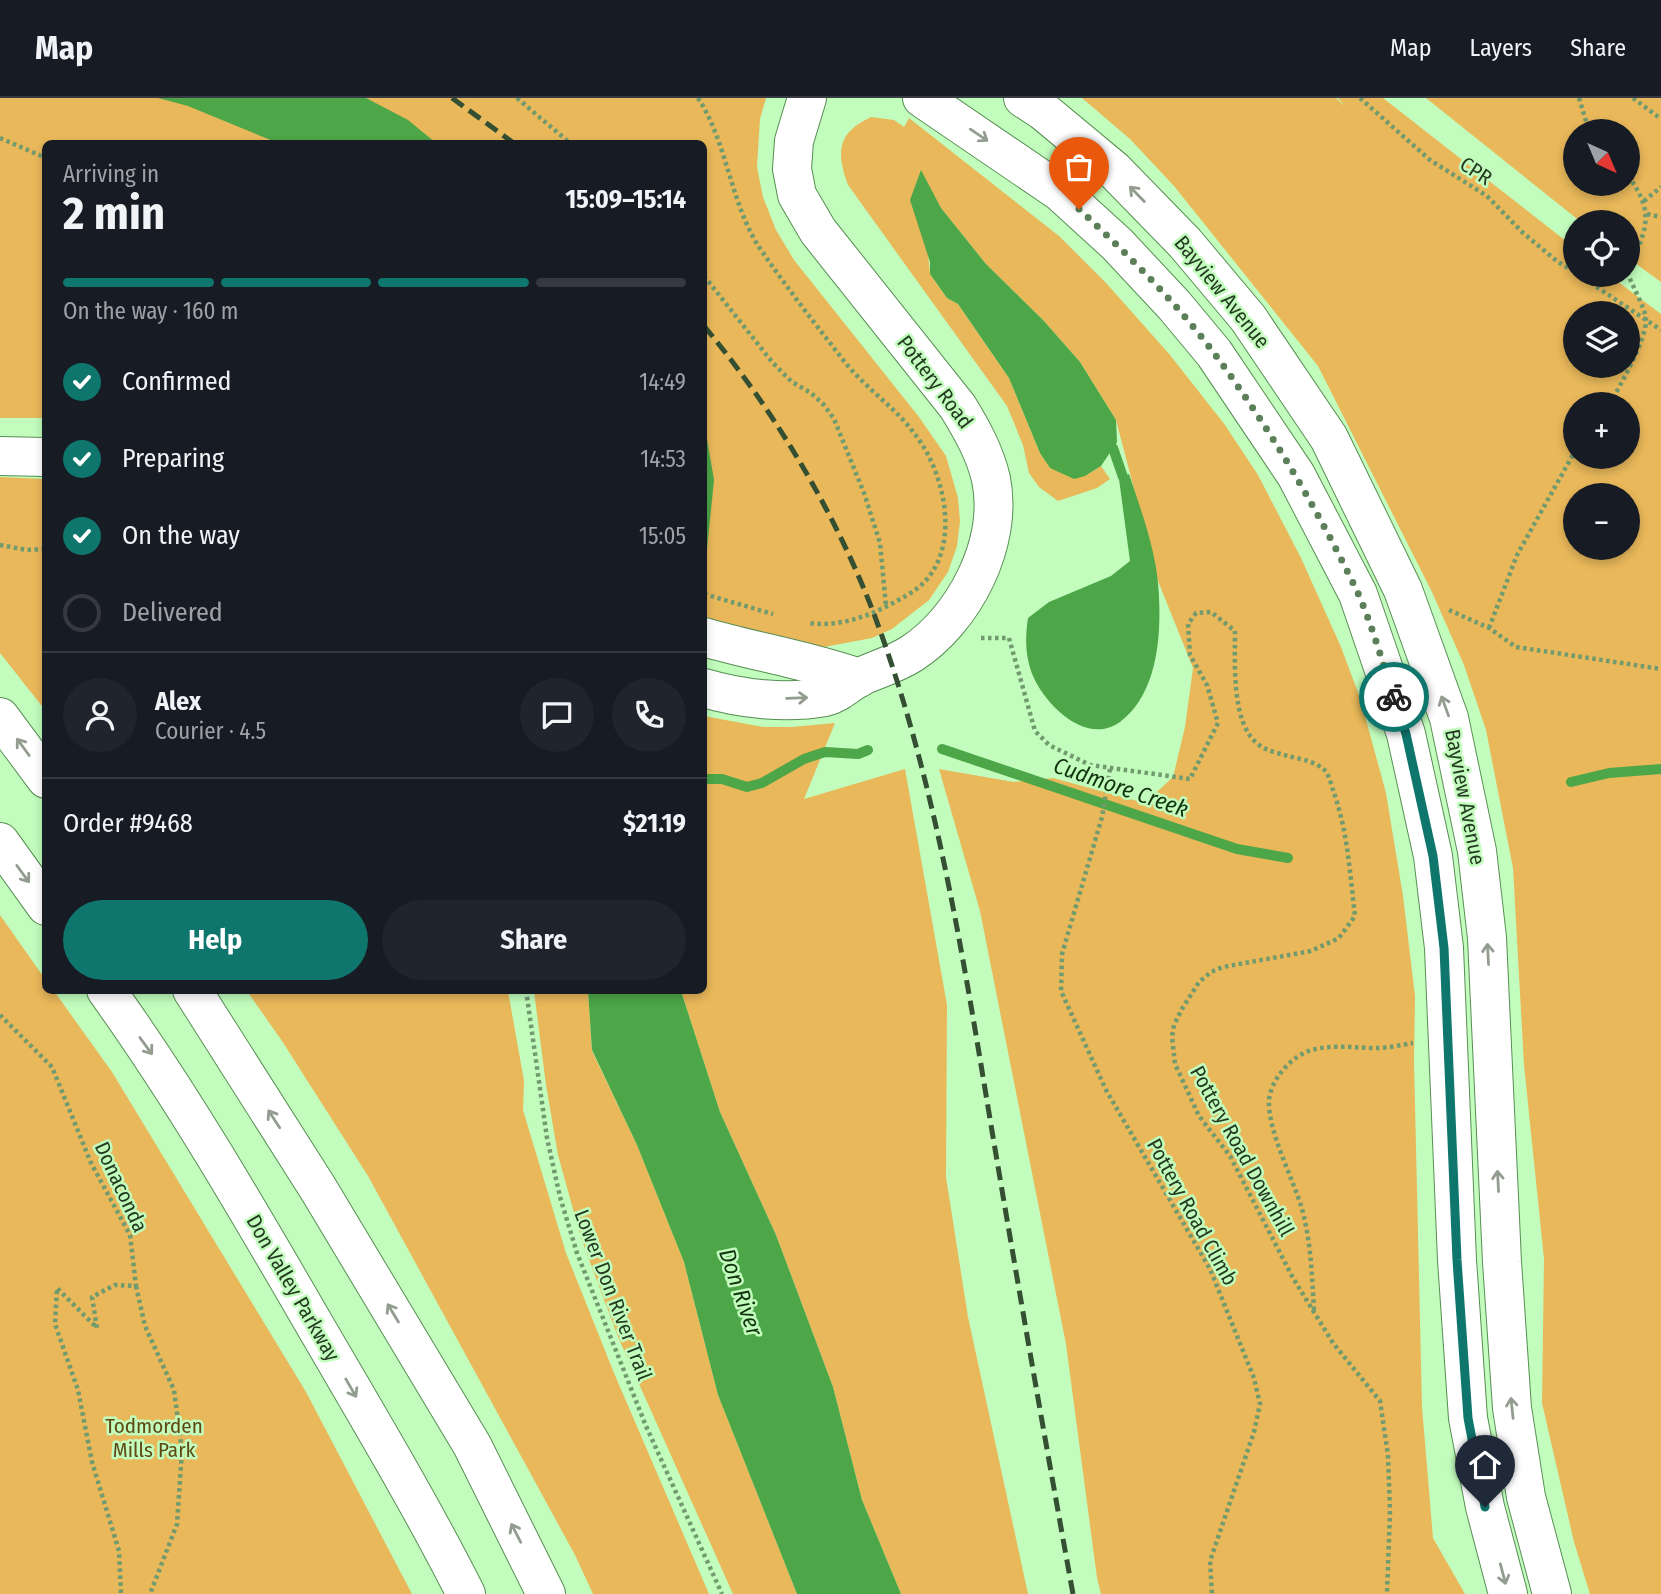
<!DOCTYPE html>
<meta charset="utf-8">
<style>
body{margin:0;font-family:"Fira Sans Condensed",sans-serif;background:#20242c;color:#f1f3f6;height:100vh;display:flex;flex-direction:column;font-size:26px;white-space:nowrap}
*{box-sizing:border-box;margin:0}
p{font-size:23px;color:#9ea1a6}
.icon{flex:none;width:38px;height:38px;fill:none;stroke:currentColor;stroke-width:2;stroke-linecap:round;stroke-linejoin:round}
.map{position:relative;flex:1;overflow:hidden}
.sheet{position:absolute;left:42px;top:42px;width:665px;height:854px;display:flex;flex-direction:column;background:#171b24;border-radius:10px;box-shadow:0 4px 10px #0003}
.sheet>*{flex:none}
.needle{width:46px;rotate:136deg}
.fabs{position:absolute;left:1563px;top:21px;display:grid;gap:14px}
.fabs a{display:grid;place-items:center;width:77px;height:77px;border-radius:50%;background:#171b24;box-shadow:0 4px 10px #0003;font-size:35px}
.pin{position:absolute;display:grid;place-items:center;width:60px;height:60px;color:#fff;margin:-72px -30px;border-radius:50% 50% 50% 0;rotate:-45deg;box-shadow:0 0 7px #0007}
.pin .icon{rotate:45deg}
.courier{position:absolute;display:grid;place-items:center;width:70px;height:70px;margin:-35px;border:5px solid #0f766e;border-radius:50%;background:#fff;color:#222;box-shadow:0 2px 9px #0007}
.summary em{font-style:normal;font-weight:700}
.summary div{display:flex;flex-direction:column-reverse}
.summary{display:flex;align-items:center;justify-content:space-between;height:119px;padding:0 21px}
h1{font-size:46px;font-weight:700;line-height:52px}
.bar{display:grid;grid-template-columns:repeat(4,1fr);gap:10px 7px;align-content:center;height:84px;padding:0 21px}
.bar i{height:9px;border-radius:5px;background:#363941}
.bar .current{background:#0f766e}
.bar p{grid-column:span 4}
.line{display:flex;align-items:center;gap:18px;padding:0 21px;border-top:2px solid #363941}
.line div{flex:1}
.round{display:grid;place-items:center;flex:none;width:74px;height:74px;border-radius:37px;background:#20242c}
ol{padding:0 21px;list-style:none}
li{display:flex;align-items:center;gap:21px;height:77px}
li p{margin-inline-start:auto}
li .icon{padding:7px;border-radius:50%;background:#0f766e;color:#fff;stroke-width:4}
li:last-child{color:#9ea1a6}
li i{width:38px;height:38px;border:4px solid #363941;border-radius:50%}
.action{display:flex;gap:14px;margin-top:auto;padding:14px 21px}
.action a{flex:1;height:80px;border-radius:42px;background:#0f766e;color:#fff;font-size:28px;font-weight:700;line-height:80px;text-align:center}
.action a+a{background:#20242c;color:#f1f3f6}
header{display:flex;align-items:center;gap:42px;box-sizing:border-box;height:98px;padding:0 35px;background:#171b24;border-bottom:2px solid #363941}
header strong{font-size:33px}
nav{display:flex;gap:38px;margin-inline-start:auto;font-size:24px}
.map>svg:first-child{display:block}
.green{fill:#e8b85a;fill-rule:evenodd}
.water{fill:#4da648}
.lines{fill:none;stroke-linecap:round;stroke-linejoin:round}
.stream{stroke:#4da648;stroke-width:10}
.tertiary-casing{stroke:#588e54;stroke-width:40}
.secondary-casing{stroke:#588e54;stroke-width:40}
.motorway-casing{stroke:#588e54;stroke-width:40}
.path{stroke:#719a6e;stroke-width:4.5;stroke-dasharray:3.5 3.5;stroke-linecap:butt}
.tertiary{stroke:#fff;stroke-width:38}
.secondary{stroke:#fff;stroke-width:38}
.motorway{stroke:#fff;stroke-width:38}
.rail{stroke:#344f32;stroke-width:5;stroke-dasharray:14 7;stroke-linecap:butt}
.oneway{stroke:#929d90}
.done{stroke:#5b7f58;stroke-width:7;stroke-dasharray:0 12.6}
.route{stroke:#0f766e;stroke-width:9}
.labels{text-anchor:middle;stroke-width:5;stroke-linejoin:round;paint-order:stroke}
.street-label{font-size:21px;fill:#243b22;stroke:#c2fdbd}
.park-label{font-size:21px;fill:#604814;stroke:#c2fdbd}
.water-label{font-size:23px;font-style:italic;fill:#11340f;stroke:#c2fdbd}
</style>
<header>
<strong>Map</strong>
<nav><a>Map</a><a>Layers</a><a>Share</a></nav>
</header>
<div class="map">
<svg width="1661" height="1496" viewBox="0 0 1661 1496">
<rect width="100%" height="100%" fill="#c2fdbd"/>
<g class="green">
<polygon points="0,0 766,0 760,21 757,69 763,99 776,132 794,162 919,319 946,358 958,400 960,423 957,448 948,474 929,502 892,531 872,540 824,549 704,522 704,46 46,46 45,320 0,320"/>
<path d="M 1082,0 L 1336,0 L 1346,9 L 1338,0 L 1383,0 L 1575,150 L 1575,177 L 1609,177 L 1661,216 L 1661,1496 L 1590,1496 L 1574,1444 L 1542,1305 L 1544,1161 L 1524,967 L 1513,770 L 1486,632 L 1464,567 L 1432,494 L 1318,268 L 1174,88 L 1130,41 ZM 1575,215 L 1628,215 L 1628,268 L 1575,268 ZM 1575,306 L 1628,306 L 1628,359 L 1575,359 ZM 1575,397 L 1628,397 L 1628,450 L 1575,450 Z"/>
<path d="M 1426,0 L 1661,0 L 1661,184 L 1628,160 L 1628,124 L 1581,124 ZM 1628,33 L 1628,86 L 1575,86 L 1575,33 Z"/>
<path d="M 871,19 L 894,22 L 904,29 L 909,20 L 1059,138 L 1107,186 L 1170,257 L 1225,327 L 1258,377 L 1301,460 L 1341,549 L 1360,600 L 1386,695 L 1403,798 L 1415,898 L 1414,963 L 1422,1309 L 1433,1440 L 1465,1496 L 1101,1496 L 1097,1480 L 1066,1246 L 980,813 L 939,671 L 1014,684 L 1053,680 L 1145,705 L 1173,679 L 1185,629 L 1193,570 L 1158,483 L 1116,322 L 1080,264 L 1043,222 L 986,166 L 941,110 L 920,73 L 930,176 L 947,200 L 958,206 L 1009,280 L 1040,355 L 1050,370 L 1085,378 L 1101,368 L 1110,381 L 1097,390 L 1058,403 L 1039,389 L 1029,375 L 1023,347 L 1007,308 L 848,87 C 836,54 837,35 871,19 Z"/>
<polygon points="0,379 45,381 45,612 0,555"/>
<polygon points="704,618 763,629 792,629 835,625 804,701 905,671 947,907 946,1079 968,1219 1028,1496 901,1496 862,1402 833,1289 776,1137 720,1014 681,893 704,892"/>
<polygon points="0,817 45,881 46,892 54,893 112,974 306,1294 412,1496 0,1496"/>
<polygon points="247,893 508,893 524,983 523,1012 566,1155 614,1275 709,1496 593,1496 575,1457 368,1078 282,943"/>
<polygon points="534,893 588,893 592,953 637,1047 684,1164 718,1297 797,1496 733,1496 618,1239 581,1140 558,1057 546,987"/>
</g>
<g class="water">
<polygon points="158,0 366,0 408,22 436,45 278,45 188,8"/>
<polygon points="921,72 941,110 986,166 1043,222 1080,264 1116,322 1117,344 1101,368 1085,378 1074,381 1050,370 1040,355 1009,280 958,206 947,200 930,176 930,164 910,102"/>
<polygon points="704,323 714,382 704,481"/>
<path d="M 1129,376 C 1140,409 1155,450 1158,485 C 1162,530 1160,594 1120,624 C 1087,648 1046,608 1033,578 C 1025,558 1025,540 1028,520 L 1049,504 L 1111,478 L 1130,463 L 1119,381 Z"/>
<polygon points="588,893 681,893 720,1014 776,1137 833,1289 862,1402 901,1496 797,1496 718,1297 684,1164 637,1047 592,952"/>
</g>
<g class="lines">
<g class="stream">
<polyline points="1113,350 1123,379"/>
<polyline points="942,651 1237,751 1288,760"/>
<polyline points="704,681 722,681 747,689 762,685 804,661 825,654 858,656 868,652"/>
<polyline points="1571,684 1609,675 1661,671"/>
</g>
<defs>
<g id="tertiary">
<polyline points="0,358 46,359"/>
<path d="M 704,539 C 755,554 808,562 859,580"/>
<path d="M 704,590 C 741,601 786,606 825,599 C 839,596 849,584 862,578 C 878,571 895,566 911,556 C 964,522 1004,445 991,381 C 985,355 972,332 958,309 L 818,133 L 797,97 L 792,71 L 794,43 L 807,0"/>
</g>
<g id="secondary">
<polyline points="922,0 1060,94 1117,146 1174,207 1214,255 1296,377 1358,496 1406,636 1433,758 1444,850 1457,1162 1468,1320 1485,1409 1508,1496"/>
<polyline points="1023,0 1043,13 1114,72 1185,145 1248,220 1329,340 1403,492 1449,620 1477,753 1487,840 1502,1164 1512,1310 1526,1399 1552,1496"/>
</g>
<g id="motorway">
<polyline points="0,619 46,681"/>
<polyline points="0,744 46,808"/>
<path d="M 106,892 C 185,1002 252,1119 320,1236 C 370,1322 421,1407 466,1496"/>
<polyline points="192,892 319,1092 472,1347 546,1496"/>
</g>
</defs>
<use href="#tertiary" class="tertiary-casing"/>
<use href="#secondary" class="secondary-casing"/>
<use href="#motorway" class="motorway-casing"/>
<g class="path">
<polyline points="517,0 571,46"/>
<path d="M 698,0 C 728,46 730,106 761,152 C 787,190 816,227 844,263 C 865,290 894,308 914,335 C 949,379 964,464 909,496 C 879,514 844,530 809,525"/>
<polyline points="1360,0 1430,62 1487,98 1522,134 1558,164 1575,174"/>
<polyline points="1579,0 1589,33"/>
<polyline points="1633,0 1661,21"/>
<polyline points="0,40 46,60"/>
<path d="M 1628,78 C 1657,116 1645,134 1628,173"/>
<polyline points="1644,103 1661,89"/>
<polyline points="1647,116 1661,119"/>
<polyline points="1579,177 1661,232"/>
<polyline points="704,178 773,265 792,284 811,295 824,307 834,321 864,395 880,445 886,508"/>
<path d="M 1610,306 C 1620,287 1647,241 1646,221 C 1645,210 1632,187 1628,176"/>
<polyline points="0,447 27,452 46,451"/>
<polyline points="704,496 773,516"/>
<polyline points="1449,512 1489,530 1516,549 1661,571"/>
<polyline points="1489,530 1517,457 1575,353"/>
<path d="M 981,540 L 1009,540 L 1035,633 L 1049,647 L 1090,667 L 1190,681 L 1218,625 L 1207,587 L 1190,557 L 1188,526 L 1196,515 L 1211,514 L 1235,533 C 1235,563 1231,626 1258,646 C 1266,653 1278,655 1288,658 C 1301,661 1319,664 1327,675 C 1330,681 1332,689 1334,695 C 1348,735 1350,777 1355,818 L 1339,840 L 1311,853 L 1223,869 L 1211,874 L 1199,884 L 1182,911 L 1174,927 L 1172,939 L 1175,966 L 1199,1018 L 1230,1058 L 1293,1180 L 1333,1245 L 1380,1303 L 1388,1357 L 1390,1414 L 1387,1496"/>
<polyline points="1110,671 1102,719 1062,856 1061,893 1106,992 1210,1171 1254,1280 1260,1306 1254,1334 1210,1463 1212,1496"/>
<polyline points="526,892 547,1040 560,1099 577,1155 646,1328 722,1496"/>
<polyline points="0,917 52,969 91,1065 130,1137 136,1188 115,1187 92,1199 97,1230 57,1190 55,1226 78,1292 92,1364 119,1453 121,1496"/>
<polyline points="136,1188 145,1228 174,1292 182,1353 177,1426 150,1496"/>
<path d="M 1314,1212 C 1312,1178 1311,1144 1302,1111 C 1293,1080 1268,1034 1269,1003 C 1270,982 1292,957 1312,952 C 1333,946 1354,950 1376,950 C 1388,950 1401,947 1413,945"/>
</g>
<use href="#tertiary" class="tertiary"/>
<use href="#secondary" class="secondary"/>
<use href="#motorway" class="motorway"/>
<g class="rail">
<polyline points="452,0 515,46"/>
<path d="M 704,228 C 774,312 835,414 874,516 C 936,682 963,859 992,1033 C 1018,1187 1045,1342 1073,1496"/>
</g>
</g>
<defs><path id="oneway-shaft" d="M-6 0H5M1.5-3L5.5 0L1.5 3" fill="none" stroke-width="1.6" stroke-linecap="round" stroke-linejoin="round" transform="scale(1.75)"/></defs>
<g class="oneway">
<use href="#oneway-shaft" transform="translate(979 37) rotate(34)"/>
<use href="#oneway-shaft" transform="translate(1137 96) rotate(-134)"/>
<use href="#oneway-shaft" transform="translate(797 600) rotate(-2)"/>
<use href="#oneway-shaft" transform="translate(1445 608) rotate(-110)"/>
<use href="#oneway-shaft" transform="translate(23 649) rotate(-126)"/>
<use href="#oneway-shaft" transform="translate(23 776) rotate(54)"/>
<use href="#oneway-shaft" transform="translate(1488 856) rotate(-93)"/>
<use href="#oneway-shaft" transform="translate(146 948) rotate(54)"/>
<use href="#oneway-shaft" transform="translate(274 1021) rotate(-123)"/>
<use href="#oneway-shaft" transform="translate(1498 1083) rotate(-93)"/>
<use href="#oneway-shaft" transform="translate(393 1215) rotate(-121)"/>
<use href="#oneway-shaft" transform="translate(351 1290) rotate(60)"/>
<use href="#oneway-shaft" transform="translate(1512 1310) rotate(-96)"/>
<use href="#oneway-shaft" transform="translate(516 1435) rotate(-117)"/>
<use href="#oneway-shaft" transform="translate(1503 1476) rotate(75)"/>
</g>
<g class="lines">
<path class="done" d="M 1079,111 C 1127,156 1175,203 1214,255 C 1269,329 1317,410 1357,493 C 1372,526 1382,564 1394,599"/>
<polyline class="route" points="1394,599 1406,636 1433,758 1444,850 1457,1162 1468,1320 1485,1409"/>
</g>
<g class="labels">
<g class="street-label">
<text transform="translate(1476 73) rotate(33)" y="7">CPR</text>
<text transform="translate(1222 194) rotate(51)" y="7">Bayview Avenue</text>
<text transform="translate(935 284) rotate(53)" y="7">Pottery Road</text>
<text transform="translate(1465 699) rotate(79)" y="7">Bayview Avenue</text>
<text transform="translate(1242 1053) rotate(61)" y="7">Pottery Road Downhill</text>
<text transform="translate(121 1089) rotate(65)" y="7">Donaconda</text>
<text transform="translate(1192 1114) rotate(61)" y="7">Pottery Road Climb</text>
<text transform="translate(293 1190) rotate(60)" y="7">Don Valley Parkway</text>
<text transform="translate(613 1197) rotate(69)" y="7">Lower Don River Trail</text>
</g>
<g class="park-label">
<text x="154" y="1335">Todmorden<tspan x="154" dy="24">Mills Park</tspan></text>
</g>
<g class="water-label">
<text transform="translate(1121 689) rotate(19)" y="8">Cudmore Creek</text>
<text transform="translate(741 1194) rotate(71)" y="8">Don River</text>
</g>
</g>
</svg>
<div class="fabs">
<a><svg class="needle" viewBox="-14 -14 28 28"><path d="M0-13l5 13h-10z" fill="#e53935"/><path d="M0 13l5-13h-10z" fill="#9ea1a6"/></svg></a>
<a><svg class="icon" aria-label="locate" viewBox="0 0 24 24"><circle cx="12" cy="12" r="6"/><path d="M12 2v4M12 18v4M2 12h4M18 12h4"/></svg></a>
<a><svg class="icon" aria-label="layers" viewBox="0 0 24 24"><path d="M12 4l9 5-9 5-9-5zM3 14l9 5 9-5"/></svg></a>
<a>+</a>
<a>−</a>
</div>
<div class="pin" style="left:1079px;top:111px;background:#ea580c"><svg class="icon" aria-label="bag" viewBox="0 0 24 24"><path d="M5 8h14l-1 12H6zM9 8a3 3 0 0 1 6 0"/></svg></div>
<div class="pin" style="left:1485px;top:1409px;background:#1f2937"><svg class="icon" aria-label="home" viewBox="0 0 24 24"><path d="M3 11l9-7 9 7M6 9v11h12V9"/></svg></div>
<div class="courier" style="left:1394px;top:599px"><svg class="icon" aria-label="bike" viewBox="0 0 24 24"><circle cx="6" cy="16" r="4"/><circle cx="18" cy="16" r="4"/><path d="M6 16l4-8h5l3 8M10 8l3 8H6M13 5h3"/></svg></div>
<section class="sheet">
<div class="summary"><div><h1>2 min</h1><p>Arriving in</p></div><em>15:09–15:14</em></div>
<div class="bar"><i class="current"></i><i class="current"></i><i class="current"></i><i></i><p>On the way · 160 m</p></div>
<ol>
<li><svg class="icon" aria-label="check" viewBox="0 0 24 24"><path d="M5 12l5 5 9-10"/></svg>Confirmed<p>14:49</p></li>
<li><svg class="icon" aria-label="check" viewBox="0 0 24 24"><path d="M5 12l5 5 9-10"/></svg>Preparing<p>14:53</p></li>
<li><svg class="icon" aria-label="check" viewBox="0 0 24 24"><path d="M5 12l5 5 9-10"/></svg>On the way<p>15:05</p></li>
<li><i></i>Delivered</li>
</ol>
<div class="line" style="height:126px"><a class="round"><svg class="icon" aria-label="person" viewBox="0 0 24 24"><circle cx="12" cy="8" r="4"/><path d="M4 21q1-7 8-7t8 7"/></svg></a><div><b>Alex</b><p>Courier · 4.5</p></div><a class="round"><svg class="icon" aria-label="chat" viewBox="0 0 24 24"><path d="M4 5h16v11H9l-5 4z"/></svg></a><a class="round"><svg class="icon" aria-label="phone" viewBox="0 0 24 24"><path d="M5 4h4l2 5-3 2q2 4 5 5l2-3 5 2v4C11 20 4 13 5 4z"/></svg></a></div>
<div class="line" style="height:91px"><div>Order #9468</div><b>$21.19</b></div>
<div class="action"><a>Help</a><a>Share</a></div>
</section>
</div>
